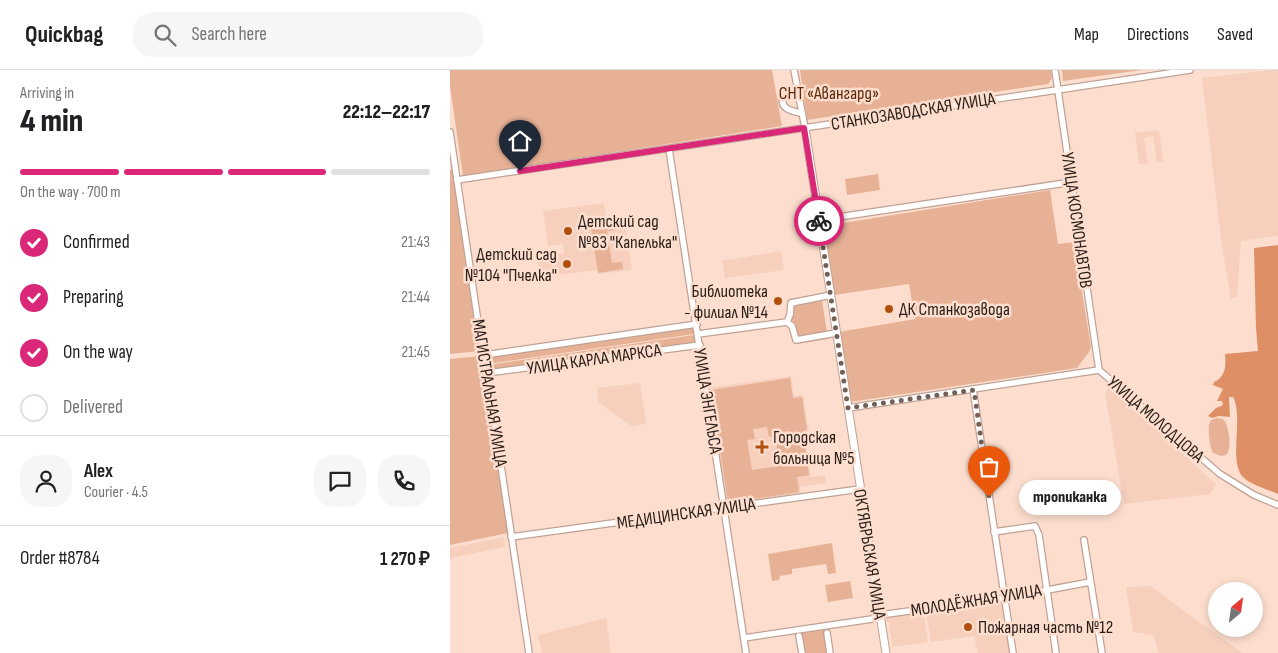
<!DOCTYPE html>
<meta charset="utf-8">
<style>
body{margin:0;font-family:"Sofia Sans Condensed",sans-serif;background:#f6f6f6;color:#202124;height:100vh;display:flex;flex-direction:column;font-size:19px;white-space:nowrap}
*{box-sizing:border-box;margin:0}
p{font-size:16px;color:#757577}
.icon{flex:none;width:28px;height:28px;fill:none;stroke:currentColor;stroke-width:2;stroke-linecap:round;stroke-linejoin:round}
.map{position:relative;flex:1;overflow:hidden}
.drawer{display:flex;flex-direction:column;background:#fff;width:450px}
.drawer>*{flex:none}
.needle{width:32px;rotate:29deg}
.controls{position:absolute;left:758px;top:512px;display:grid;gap:10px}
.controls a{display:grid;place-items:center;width:55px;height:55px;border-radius:50%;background:#fff;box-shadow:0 2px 8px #0003;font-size:25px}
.pin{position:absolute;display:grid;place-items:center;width:42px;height:42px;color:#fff;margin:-51px -21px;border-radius:50% 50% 50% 0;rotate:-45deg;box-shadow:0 0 5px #0007}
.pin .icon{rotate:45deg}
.courier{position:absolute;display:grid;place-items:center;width:50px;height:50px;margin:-25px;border:4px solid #db2777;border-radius:50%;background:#fff;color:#222;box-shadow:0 1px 6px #0007}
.bubble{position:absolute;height:35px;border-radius:18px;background:#fff;box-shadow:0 2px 8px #0003;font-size:16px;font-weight:800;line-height:35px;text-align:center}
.headline em{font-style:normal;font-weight:800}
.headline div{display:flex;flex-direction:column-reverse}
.headline{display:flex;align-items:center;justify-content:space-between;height:85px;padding:0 20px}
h1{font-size:32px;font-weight:800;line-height:38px}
.bar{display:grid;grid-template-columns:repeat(4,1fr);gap:8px 5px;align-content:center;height:60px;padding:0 20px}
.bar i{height:6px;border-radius:4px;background:#e0e0e0}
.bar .active{background:#db2777}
.bar p{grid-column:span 4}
.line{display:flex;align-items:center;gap:12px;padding:0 20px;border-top:1px solid #e0e0e0}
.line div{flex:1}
.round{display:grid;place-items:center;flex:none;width:52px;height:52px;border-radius:20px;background:#f6f6f6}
ol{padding:0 20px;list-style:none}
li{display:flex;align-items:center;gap:15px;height:55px}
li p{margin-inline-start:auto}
li .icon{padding:5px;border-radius:50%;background:#db2777;color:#fff;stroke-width:4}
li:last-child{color:#757577}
li i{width:28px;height:28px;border:2px solid #e0e0e0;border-radius:50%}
header{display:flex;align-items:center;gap:30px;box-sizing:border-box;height:70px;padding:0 25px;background:#fff;border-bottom:1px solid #e0e0e0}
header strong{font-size:24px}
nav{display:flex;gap:28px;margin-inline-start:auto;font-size:18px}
.search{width:350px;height:45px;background:#f6f6f6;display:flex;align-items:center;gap:12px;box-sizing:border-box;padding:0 18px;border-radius:20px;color:#757577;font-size:19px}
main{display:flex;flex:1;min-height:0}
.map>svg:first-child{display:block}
.built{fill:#f6cfbd}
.green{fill:#e7b196;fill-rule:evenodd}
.forest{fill:#de8f66}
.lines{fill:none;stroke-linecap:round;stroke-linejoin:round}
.minor-casing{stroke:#c0a294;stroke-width:8}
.major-casing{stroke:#c0a294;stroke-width:9}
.minor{stroke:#fff;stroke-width:5.5}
.major{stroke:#fff;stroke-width:7}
.done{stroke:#736157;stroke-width:5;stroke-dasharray:0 9}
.route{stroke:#db2777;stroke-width:6}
.poi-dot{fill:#b1500e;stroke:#fddece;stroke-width:2}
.labels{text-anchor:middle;stroke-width:5;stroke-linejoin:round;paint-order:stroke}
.park-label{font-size:18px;fill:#5c290b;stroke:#fddece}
.street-label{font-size:18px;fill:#281d17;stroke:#fddece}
.poi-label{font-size:18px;fill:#281d17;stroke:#fddece;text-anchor:start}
</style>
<header>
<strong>Quickbag</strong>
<div class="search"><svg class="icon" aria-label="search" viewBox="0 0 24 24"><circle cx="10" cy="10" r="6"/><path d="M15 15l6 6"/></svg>Search here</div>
<nav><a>Map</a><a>Directions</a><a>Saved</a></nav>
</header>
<main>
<section class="drawer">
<div class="headline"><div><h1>4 min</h1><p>Arriving in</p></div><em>22:12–22:17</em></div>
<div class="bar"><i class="active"></i><i class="active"></i><i class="active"></i><i></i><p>On the way · 700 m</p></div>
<ol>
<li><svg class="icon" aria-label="check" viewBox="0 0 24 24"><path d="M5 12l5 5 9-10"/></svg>Confirmed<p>21:43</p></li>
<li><svg class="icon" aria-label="check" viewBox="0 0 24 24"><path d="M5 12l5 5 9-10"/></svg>Preparing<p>21:44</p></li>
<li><svg class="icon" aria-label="check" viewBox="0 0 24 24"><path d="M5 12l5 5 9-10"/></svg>On the way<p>21:45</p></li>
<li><i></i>Delivered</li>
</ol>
<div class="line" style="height:90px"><a class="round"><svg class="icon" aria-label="person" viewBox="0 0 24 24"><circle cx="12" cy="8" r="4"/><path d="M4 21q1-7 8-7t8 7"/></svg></a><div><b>Alex</b><p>Courier · 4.5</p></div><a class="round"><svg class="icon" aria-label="chat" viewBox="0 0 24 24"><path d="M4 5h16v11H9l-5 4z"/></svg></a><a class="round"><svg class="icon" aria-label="phone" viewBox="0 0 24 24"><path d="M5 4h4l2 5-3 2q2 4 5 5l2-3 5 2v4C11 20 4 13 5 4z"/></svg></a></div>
<div class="line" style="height:65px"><div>Order #8784</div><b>1 270 ₽</b></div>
</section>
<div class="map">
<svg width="828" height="583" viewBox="0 0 828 583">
<rect width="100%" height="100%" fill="#fddece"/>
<g class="built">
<polygon points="821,0 828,0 828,166 791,171 787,227 781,229 772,177 752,8"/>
<polygon points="709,60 713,91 707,92 703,66 694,68 698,93 689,94 685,63"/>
<polygon points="154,133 156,149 174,146 182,200 148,204 147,200 91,207 87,187 114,183 113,174 98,176 93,141"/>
<polygon points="331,181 334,200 275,208 272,191"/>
<polygon points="341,306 344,326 353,325 359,362 354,363 361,407 375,405 376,413 350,417 351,424 277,434 259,318"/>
<polygon points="190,313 196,353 194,354 182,356 148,332 147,318"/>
<polygon points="659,318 766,414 760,424 674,434 655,323"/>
<polygon points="54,467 55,477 0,488 0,478"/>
<polygon points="700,516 792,583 709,583 703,565 683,562 676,517"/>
<polygon points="552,531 561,583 528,583 524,566 481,572 476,543"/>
<polygon points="473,540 478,572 442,577 439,552 436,552 435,545"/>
<polygon points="156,548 161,583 92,583 88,565"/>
</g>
<g class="green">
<polygon points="0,0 322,0 332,56 13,106 0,16"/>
<polygon points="350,0 601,0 602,8 598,14 357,50"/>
<polygon points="612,0 692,0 613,11"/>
<polygon points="2,99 30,281 0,284 0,100"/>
<polygon points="428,104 430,120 397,125 395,109"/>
<polygon points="600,120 608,174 624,172 641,277 639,282 627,298 400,332 389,262 465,249 459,214 384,225 374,156"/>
<polygon points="163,149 165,160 157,161 162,193 172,192 173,199 148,203 140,153"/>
<polygon points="371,224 378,269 346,274 339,229"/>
<polygon points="243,256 244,264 37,294 35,285"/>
<polygon points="244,265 245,273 38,303 37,295"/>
<polygon points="31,286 58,463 0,475 0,289"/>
<path d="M 340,308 L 343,328 L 352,327 L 357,360 L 353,361 L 359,405 L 347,407 L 349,422 L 278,433 L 261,320 ZM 317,357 L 319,367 L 325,367 L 330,396 L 302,400 L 297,370 L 305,369 L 303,359 Z"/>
<path d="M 767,348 L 773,349 C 778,353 782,375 778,382 C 776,386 775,385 771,386 L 763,383 C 760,378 757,357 760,352 C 761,349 765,349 767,348 Z"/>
<polygon points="382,473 386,503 378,504 376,494 342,499 342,504 330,506 329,510 322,511 318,484"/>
<polygon points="400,511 403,528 378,532 375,515"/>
<polygon points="375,559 378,583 354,583 351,563"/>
</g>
<path class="forest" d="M 828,175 L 828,424 C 819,420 799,414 793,407 C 778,392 794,347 783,327 L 779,327 L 780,347 L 769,346 L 762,348 L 758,346 L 766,338 L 773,335 L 772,331 L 767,331 L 773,319 L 763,315 C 766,308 763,314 769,309 C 776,303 776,293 775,284 L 808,281 L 806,258 L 804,178 Z"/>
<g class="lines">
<defs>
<g id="minor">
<polyline points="344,0 355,58"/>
<polyline points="605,0 649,300"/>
<path d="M 348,26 L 340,22 L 334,24 C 328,38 340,41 351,43"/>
<polyline points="0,62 28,252 32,269 79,583"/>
<polyline points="219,79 296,583"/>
<polyline points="7,110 740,0"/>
<polyline points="369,150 622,112"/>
<polyline points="381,225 341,233 340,245 337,252 342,256 346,270 386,263"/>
<polyline points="248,264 337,252"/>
<polyline points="34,285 247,254"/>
<polyline points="37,303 250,275"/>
<polyline points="523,319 563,583"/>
<polyline points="398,338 649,300 770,404 804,425 828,435"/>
<polyline points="544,462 585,456 589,465 606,583"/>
<polyline points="61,467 410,419"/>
<polyline points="634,470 652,583"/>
<polyline points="377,563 380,583"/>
<polyline points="349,566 352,583"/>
<polyline points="294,568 422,549 430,545 555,528 640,512"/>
</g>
<polyline id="major" points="355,58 436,583"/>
</defs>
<use href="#minor" class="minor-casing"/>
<use href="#major" class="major-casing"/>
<use href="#minor" class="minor"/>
<use href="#major" class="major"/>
</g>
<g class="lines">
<polyline class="done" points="369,151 398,338 524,320 539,427"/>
<polyline class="route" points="70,101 354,58 369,151"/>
</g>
<g class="poi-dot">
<circle cx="118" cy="161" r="5"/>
<circle cx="117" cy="194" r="5"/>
<circle cx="328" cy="231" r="5"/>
<circle cx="439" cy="239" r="5"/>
<path d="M309.5 369.5h5v5h5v5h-5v5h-5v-5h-5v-5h5z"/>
<circle cx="518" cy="557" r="5"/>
</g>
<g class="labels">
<g class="park-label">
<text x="379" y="29">СНТ «Авангард»</text>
</g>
<g class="street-label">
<text transform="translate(463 41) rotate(-9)" y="6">СТАНКОЗАВОДСКАЯ УЛИЦА</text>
<text transform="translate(627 150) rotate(82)" y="6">УЛИЦА КОСМОНАВТОВ</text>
<text transform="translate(144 289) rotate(-8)" y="6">УЛИЦА КАРЛА МАРКСА</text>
<text transform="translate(40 323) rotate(81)" y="6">МАГИСТРАЛЬНАЯ УЛИЦА</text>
<text transform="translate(258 331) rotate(81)" y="6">УЛИЦА ЭНГЕЛЬСА</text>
<text transform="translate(706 349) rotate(41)" y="6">УЛИЦА МОЛОДЦОВА</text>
<text transform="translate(236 443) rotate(-8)" y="6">МЕДИЦИНСКАЯ УЛИЦА</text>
<text transform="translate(420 484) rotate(81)" y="6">ОКТЯБРЬСКАЯ УЛИЦА</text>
<text transform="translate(526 530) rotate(-9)" y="6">МОЛОДЁЖНАЯ УЛИЦА</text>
</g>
<g class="poi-label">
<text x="128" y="157">Детский сад<tspan x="128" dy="21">№83 "Капелька"</tspan></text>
<text x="107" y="190" text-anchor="end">Детский сад<tspan x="107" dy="21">№104 "Пчелка"</tspan></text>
<text x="318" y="227" text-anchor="end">Библиотека<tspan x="318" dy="21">- филиал №14</tspan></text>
<text x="449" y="245">ДК Станкозавода</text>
<text x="323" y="373">Городская<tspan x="323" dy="21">больница №5</tspan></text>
<text x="528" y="563">Пожарная часть №12</text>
</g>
</g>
</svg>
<div class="controls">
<a><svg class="needle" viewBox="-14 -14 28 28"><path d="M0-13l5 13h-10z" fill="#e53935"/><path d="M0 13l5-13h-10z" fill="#757577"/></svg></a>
</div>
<div class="pin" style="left:539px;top:427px;background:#ea580c"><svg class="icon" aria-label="bag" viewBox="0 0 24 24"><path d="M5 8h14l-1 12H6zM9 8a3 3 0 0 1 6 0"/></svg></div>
<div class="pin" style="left:70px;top:101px;background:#1f2937"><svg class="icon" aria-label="home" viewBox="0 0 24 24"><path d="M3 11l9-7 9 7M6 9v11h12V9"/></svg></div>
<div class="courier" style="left:369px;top:151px"><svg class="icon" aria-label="bike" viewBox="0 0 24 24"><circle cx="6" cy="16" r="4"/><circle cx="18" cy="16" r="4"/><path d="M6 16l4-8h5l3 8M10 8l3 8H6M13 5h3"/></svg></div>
<div class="bubble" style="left:569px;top:410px;width:102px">тропиканка</div>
</div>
</main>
